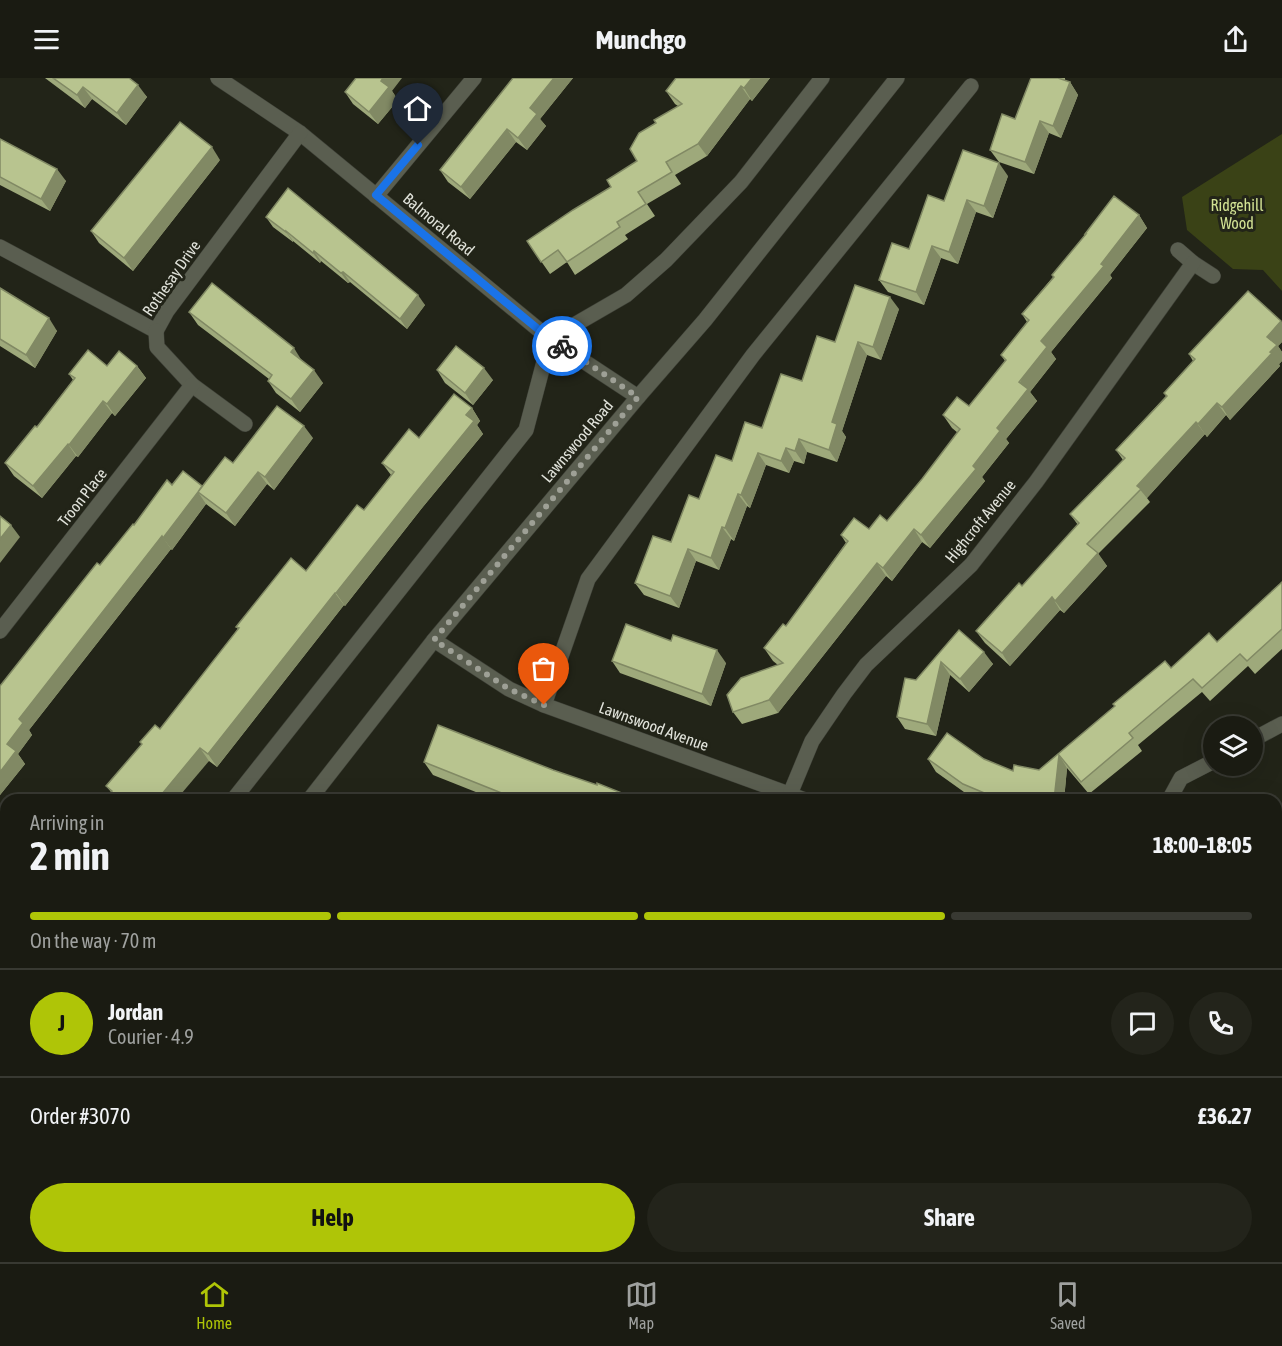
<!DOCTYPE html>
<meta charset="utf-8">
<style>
body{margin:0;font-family:"Asap Condensed",sans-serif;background:#23241b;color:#f1f3f6;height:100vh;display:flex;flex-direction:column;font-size:22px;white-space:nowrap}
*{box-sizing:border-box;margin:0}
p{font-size:20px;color:#9fa19f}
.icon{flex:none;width:33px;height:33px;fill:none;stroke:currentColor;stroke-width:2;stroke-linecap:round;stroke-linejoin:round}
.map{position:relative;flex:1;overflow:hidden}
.sheet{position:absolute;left:0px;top:716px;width:1282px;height:470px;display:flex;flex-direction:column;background:#1a1b12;border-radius:18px 18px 0 0;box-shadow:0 6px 24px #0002,0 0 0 2px #383932}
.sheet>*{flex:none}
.fabs{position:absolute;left:1203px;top:638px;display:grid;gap:12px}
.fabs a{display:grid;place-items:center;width:60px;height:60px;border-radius:50%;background:#1a1b12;box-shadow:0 6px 24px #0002,0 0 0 2px #383932;font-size:30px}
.pin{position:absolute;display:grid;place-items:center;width:51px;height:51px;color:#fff;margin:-62px -26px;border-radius:50% 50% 50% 0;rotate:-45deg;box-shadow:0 0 6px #0007}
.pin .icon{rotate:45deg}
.courier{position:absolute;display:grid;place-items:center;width:60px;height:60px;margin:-30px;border:4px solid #1a73e8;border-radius:50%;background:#fff;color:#222;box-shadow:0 2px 8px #0007}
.overview em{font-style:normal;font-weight:700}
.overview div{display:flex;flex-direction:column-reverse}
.overview{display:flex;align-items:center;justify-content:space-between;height:102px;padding:0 30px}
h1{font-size:39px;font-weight:700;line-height:45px}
.bar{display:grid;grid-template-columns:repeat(4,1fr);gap:9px 6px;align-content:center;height:72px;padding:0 30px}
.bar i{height:8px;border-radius:4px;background:#383932}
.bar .current{background:#afc507}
.bar p{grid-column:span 4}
.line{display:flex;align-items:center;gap:15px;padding:0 30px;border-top:2px solid #383932}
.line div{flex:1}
.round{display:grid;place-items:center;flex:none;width:63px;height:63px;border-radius:32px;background:#23241b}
.cta{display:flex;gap:12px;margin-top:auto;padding:12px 30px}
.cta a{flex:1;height:69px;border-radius:36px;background:#afc507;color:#111;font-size:24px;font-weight:700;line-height:69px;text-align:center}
.cta a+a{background:#23241b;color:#f1f3f6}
header{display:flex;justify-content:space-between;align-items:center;height:78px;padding:0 30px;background:#1a1b12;font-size:27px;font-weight:700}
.dock{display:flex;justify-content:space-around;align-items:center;height:84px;border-top:2px solid #383932;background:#1a1b12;font-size:16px;color:#9fa19f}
.dock a{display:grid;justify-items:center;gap:3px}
.dock .current{color:#afc507}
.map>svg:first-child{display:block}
.green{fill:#3a4216}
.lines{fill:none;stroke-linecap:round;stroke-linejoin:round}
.minor-casing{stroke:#3e4037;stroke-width:16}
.minor{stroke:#5a5e50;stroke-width:15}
.wall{fill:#9ea97b}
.shaded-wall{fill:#818964}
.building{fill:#b8c48f;stroke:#818964;stroke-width:1.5}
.done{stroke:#9ea096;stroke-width:6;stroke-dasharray:0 10.8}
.route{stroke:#1a73e8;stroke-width:8}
.labels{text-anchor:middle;stroke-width:6;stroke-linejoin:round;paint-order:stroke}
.park-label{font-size:16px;fill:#d2e293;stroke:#222418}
.street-label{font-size:16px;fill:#e0e2da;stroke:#222418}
</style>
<header><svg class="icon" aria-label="menu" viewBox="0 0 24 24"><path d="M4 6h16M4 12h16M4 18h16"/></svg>Munchgo<svg class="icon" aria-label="share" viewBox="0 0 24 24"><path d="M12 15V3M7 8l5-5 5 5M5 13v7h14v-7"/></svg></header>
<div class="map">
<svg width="1282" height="1184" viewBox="0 0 1282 1184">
<rect width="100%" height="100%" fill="#222418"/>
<polygon class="green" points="1282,56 1282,213 1263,192 1233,191 1187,152 1182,119"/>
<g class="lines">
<defs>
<g id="minor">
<polyline points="218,0 300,55 550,261 638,319"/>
<polyline points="376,118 474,0"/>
<polyline points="0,169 156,253 167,233 300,55"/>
<polyline points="1178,172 1193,185 1213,198"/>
<polyline points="156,253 157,269 192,307 245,346"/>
<polyline points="0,553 192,307"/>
<polyline points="434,562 509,611 544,627 805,722"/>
<polyline points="544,627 588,501 753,277 971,8"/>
<polyline points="1252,662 1282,646"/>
<polyline points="790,716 812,663 844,616 866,587 971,487 1036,404 1193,185"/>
<polyline points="233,722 526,352 550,261 626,217 666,182 741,104 822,0"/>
<polyline points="309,722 434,562 638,319 705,242 897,0"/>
<polyline points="1169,722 1181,700 1214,683"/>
<polyline points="1276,881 1282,883"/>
<polyline points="0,1014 6,1007"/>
<polyline points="0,1107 6,1099"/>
<polyline points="1103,1179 1112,1184"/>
<polyline points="1240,1179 1250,1184"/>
<polyline points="28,1184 32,1179"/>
<polyline points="500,1184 504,1179"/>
<polyline points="850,1184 853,1179"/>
<polyline points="1148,1184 1151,1179"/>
</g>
</defs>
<use href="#minor" class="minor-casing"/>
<use href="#minor" class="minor"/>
</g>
<g class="wall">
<polygon points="45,0 129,0 147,19 126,47 92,21 85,30"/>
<polygon points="513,0 573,0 540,41 546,48 527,72 516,64 470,121 448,104 440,92"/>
<polygon points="676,0 770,0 752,23 750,21 707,78 675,97 681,106 647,126 655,138 625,157 628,161 575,197 567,184 550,196 527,163 611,109 637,83 656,45 678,28 675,26 666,13"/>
<polygon points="1031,0 1065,0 1065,3 1070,4 1078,17 1061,60 1049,55 1034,96 999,84 990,72 1015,41"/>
<polygon points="392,13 398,22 378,46 353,26 345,14"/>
<polygon points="0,61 66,103 50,133 0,107"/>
<polygon points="220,82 133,193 99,165 91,153"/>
<polygon points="1008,98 993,140 976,134 958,186 941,180 924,227 888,214 879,202 909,171 944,123"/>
<polygon points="1139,137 1147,150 1110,197 1112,200 1051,274 1056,281 1030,314 1037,323 1006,361 1009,365 982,399 985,403 930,470 922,464 892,503 886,498 778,635 742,646 733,634 778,587 773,583 764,570 786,548 846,465 841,457 869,451 887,443 922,401 958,355 952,350 943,337 969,328 1005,283 1001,277 1027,244 1022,236 1053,199 1052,197"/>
<polygon points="266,139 425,227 407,251 350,204 348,205 321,183 320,185 293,163 293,164 273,149"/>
<polygon points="0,210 57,253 35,290 0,268"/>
<polygon points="899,231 881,282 867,277 842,353 846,359 837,384 807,374 804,386 794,383 789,395 766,387 750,430 747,428 734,463 731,461 719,492 696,483 679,530 644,517 635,505 671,464 699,421 835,264"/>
<polygon points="189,234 323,305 300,334 276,315 268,303 269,301 198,247"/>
<polygon points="1281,243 1282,245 1282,264 1278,268 1282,274 1282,283 1279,286 1280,288 1230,342 1226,337 1207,359 1205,356 1147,420 1150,424 1098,476 1107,488 1064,535 1060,532 1010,588 985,565 976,553 1022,508 1078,447 1070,436 1123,382 1116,372 1166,318 1164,315 1193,283 1189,276"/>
<polygon points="107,288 137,288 146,300 115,338 112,335 78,379 76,378 42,420 14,398 5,385 37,349 73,302 69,296"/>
<polygon points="437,292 493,302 473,327 445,305"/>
<polygon points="472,330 480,343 477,347 483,356 422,430 345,528 344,527 217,689 209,683 111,714 106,708 160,651 238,551 236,549 306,493 364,432 391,397 382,385 419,360"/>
<polygon points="313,360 274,412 267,406 235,448 206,426 172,472 171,471 29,652 32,657 18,676 25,686 0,717 0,608 134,447 172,407 202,408 233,385"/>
<polygon points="1282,504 1282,571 1255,596 1248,588 1210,623 1202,614 1138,667 1142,673 1089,716 1067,690 1064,722 978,722 971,719 936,694 928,681 984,681 1013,693 1039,692 1171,590 1217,564"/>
<polygon points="959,552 993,586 969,614 950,597 936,658 905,651 897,639 916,602"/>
<polygon points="612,583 726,585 711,628 620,595"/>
<polygon points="424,684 553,692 639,722 496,722 433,697"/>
<polygon points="1282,958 1282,1003 1276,996 1276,973"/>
<polygon points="1276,1055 1282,1055 1282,1136 1276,1134"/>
<polygon points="238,1179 457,1179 452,1184 273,1184 270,1181 268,1184 244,1184"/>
</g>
<g class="shaded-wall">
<polygon points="383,0 402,0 392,13 398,22 378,46 369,34 381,3"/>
<polygon points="554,0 573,0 540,41 546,48 527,72 518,60 530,30"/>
<polygon points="752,0 770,0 752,23 744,10"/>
<polygon points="1070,4 1078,17 1061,60 1053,48"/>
<polygon points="138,7 147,19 126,47 117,35"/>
<polygon points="741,8 750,21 707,78 698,66"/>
<polygon points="83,9 92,21 85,30 77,17"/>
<polygon points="1040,43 1049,55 1034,96 1025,84"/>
<polygon points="507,51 516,64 470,121 461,109"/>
<polygon points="212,69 220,82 133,193 124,180"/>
<polygon points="999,85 1008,98 993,140 984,128"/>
<polygon points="57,91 66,103 50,133 41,121"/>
<polygon points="967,122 976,134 958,186 949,174"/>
<polygon points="1139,137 1147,150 1110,197 1112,200 1051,274 1056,281 1030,314 1037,323 1006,361 1009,365 982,399 985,403 930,470 921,457 973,388 997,350 1041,263"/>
<polygon points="286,153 293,163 293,164 286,154"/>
<polygon points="932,168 941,180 924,227 916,214"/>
<polygon points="314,173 321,183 320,185 313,175"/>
<polygon points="343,194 350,204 348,205 341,195"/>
<polygon points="418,217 425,227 407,251 400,241"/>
<polygon points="890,219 899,231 881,282 873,269"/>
<polygon points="49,240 57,253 35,290 26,277"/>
<polygon points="1281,243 1282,245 1282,264 1278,268 1282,274 1282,283 1279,286 1280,288 1230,342 1222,329 1270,274 1267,259"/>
<polygon points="858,264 867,277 842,353 846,359 837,384 829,372 832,344"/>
<polygon points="294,270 302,283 291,274"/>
<polygon points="137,288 146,300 115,338 107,326"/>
<polygon points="484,290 493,302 473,327 465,315"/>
<polygon points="314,292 323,305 300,334 291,321"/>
<polygon points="103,323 112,335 78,379 69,367"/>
<polygon points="1217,325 1226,337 1207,359 1198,346"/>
<polygon points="472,330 480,343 477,347 483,356 422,430 345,528 336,515"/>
<polygon points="1196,344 1205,356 1147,420 1137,408"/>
<polygon points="304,348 313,360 274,412 265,399"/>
<polygon points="799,361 807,374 804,386 795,373"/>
<polygon points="68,366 76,378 42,420 33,408"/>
<polygon points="786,370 794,383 789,395 781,383"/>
<polygon points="758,375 766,387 750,430 741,417"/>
<polygon points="258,394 267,406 235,448 226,435"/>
<polygon points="198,414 206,426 172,472 163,460"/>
<polygon points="738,416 747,428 734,463 725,450"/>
<polygon points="11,447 20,459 0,485 0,461"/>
<polygon points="722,449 731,461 719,492 711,480"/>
<polygon points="914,451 922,464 892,503 883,490"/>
<polygon points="162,458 171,471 29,652 32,657 18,676 25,686 0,717 0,694 7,666 19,641"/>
<polygon points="688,471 696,483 679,530 670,518"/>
<polygon points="1098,475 1107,488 1064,535 1055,523"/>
<polygon points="877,485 886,498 778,635 769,622"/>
<polygon points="335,515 344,527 217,689 208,676"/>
<polygon points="1052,519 1060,532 1010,588 1002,575"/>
<polygon points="717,572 726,585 711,628 702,616"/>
<polygon points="984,574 993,586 969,614 960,601"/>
<polygon points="941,584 950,597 936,658 927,646"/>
<polygon points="200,670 209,683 176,722 157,722"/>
<polygon points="1059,677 1067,690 1064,722 1054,722"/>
<polygon points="1276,796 1280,815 1276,810"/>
<polygon points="6,923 6,946 0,953 0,930"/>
<polygon points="1282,1115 1282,1132 1278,1125"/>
<polygon points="140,1179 165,1179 161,1184 136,1184"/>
<polygon points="247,1179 268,1179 270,1181 268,1184 250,1184 247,1180"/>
<polygon points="430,1179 457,1179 452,1184 426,1184"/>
<polygon points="771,1179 786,1179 784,1184 768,1184"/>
<polygon points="953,1179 968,1179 966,1184 950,1184"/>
</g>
<g class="building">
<polygon points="53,0 129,0 138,7 117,35 83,9 77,17"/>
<polygon points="356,0 383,0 381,3 389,9 369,34 345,14"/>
<polygon points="513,0 554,0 530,30 537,36 518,60 507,51 461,109 440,92"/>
<polygon points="676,0 752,0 744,10 741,8 698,66 666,84 672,94 638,114 646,126 617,144 620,149 567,184 558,172 541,184 527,163 573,132 611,109 607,102 637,83 630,71 639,55 656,45 654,42 682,26 666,13"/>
<polygon points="1031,0 1058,0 1070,4 1053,48 1040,43 1025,84 990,72 1002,36 1015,41"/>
<polygon points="180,44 212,69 124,180 91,153"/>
<polygon points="0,61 57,91 41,121 0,99"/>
<polygon points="963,72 999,85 984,128 967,122 949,174 932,168 916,214 879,202 892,165 909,171 928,117 944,123"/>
<polygon points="288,110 418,217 400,241 343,194 341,195 314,173 313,175 286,153 286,154 266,139"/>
<polygon points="1114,118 1139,137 1101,186 1104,188 1041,263 1047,269 1019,304 1028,311 997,350 1000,353 973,388 976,391 921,457 914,451 883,490 877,485 769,622 733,634 727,617 741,600 783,585 764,570 783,546 786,548 848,463 841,457 854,440 869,451 880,437 887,443 922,401 960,351 943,337 957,319 969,328 1006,282 1001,277 1029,242 1022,236 1054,199 1052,197 1086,156 1085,156"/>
<polygon points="212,205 294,270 291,274 314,292 291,321 268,303 272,297 189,234"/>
<polygon points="855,207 890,219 873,269 858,264 832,344 837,346 829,372 799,361 795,373 786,370 781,383 758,375 741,417 738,416 725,450 722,449 711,480 688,471 670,518 635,505 653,458 671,464 689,417 699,421 716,377 732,383 745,344 762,350 781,296 802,303 817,258 835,264"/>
<polygon points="0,210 49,240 26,277 0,261"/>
<polygon points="1248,213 1281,243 1267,259 1277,267 1270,274 1272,275 1222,329 1217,325 1198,346 1196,344 1137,408 1141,411 1087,466 1098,475 1055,523 1052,519 1002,575 976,553 1019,505 1022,508 1079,445 1070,436 1125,380 1116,372 1167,318 1164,315 1195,281 1189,276"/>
<polygon points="456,268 484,290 465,315 437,292"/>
<polygon points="88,272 107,288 119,273 137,288 107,326 103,323 69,367 68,366 33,408 5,385 35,348 37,349 75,300 69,296"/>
<polygon points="454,316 472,330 466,337 474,343 413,418 336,515 335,515 208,676 200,670 157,722 105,722 112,713 106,708 142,666 140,664 155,647 160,651 239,550 236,549 291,480 306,493 357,427 364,432 394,394 382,385 409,351 419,360"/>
<polygon points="277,328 304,348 265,399 258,394 226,435 198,414 163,460 162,458 19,641 23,645 7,666 16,673 0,694 0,608 97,485 100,487 133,446 134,447 167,402 172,407 183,393 202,408 198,414 225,379 233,385"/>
<polygon points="0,438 11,447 0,461"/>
<polygon points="1282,504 1282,551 1247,583 1240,576 1202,610 1193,601 1129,655 1133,660 1081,704 1059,677 1054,722 1001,722 963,706 928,681 947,655 984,681 1013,693 1014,687 1039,692 1115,628 1113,626 1165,583 1171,590 1209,555 1217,564"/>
<polygon points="626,546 671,563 673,557 717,572 702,616 612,583"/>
<polygon points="959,552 984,574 960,601 941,584 927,646 897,639 905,600 916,602"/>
<polygon points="438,647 553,692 597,707 597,705 639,722 519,722 424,684"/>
<polygon points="6,871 6,923 0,930 0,879"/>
<polygon points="1282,958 1282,992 1276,990 1276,973"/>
<polygon points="1277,1053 1282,1055 1282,1115 1278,1125 1276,1125 1276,1055"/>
<polygon points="64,1179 140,1179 136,1184 60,1184"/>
<polygon points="274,1179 430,1179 426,1184 279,1184"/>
<polygon points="594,1179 607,1179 613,1184 590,1184"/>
<polygon points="728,1179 771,1179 768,1184 725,1184"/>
<polygon points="904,1179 953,1179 950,1184 901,1184"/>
</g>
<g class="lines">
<polyline class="done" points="544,627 509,611 434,562 638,319 562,268"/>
<polyline class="route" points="418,67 376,117 550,261 562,268"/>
</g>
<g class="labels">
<g class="park-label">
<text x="1237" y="133">Ridgehill<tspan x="1237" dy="18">Wood</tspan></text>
</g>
<g class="street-label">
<text transform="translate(439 146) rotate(40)" y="6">Balmoral Road</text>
<text transform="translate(171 200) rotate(-55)" y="6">Rothesay Drive</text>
<text transform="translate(577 363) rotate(-50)" y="6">Lawnswood Road</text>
<text transform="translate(82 419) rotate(-52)" y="6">Troon Place</text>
<text transform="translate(980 443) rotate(-51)" y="6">Highcroft Avenue</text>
<text transform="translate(654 648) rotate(20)" y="6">Lawnswood Avenue</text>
</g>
</g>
</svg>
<div class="fabs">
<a><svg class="icon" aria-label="layers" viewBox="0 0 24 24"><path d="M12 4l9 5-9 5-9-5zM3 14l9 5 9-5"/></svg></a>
</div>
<div class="pin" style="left:544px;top:627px;background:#ea580c"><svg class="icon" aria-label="bag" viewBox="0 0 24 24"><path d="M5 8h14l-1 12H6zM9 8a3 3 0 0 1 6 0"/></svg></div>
<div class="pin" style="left:418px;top:67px;background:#1f2937"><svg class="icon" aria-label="home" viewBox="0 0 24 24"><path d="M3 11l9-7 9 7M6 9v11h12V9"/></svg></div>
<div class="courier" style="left:562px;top:268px"><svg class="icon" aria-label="bike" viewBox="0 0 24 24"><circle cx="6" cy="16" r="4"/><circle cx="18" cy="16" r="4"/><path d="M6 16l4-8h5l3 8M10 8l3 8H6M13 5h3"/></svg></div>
<section class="sheet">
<div class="overview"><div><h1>2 min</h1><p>Arriving in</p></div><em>18:00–18:05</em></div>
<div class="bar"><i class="current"></i><i class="current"></i><i class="current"></i><i></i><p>On the way · 70 m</p></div>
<div class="line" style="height:108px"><b class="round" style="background:#afc507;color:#111">J</b><div><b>Jordan</b><p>Courier · 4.9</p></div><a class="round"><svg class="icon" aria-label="chat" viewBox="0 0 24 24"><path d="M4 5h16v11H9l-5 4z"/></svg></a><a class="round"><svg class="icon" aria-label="phone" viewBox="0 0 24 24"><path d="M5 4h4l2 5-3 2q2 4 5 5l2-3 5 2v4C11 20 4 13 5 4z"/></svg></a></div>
<div class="line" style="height:78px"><div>Order #3070</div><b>£36.27</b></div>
<div class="cta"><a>Help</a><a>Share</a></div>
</section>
</div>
<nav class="dock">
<a class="current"><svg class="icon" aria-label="home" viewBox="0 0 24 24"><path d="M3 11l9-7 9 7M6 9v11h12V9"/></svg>Home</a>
<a><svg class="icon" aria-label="map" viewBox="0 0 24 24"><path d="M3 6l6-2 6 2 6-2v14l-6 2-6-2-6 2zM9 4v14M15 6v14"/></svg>Map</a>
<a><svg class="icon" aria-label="saved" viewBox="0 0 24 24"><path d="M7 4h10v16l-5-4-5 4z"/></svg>Saved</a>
</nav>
